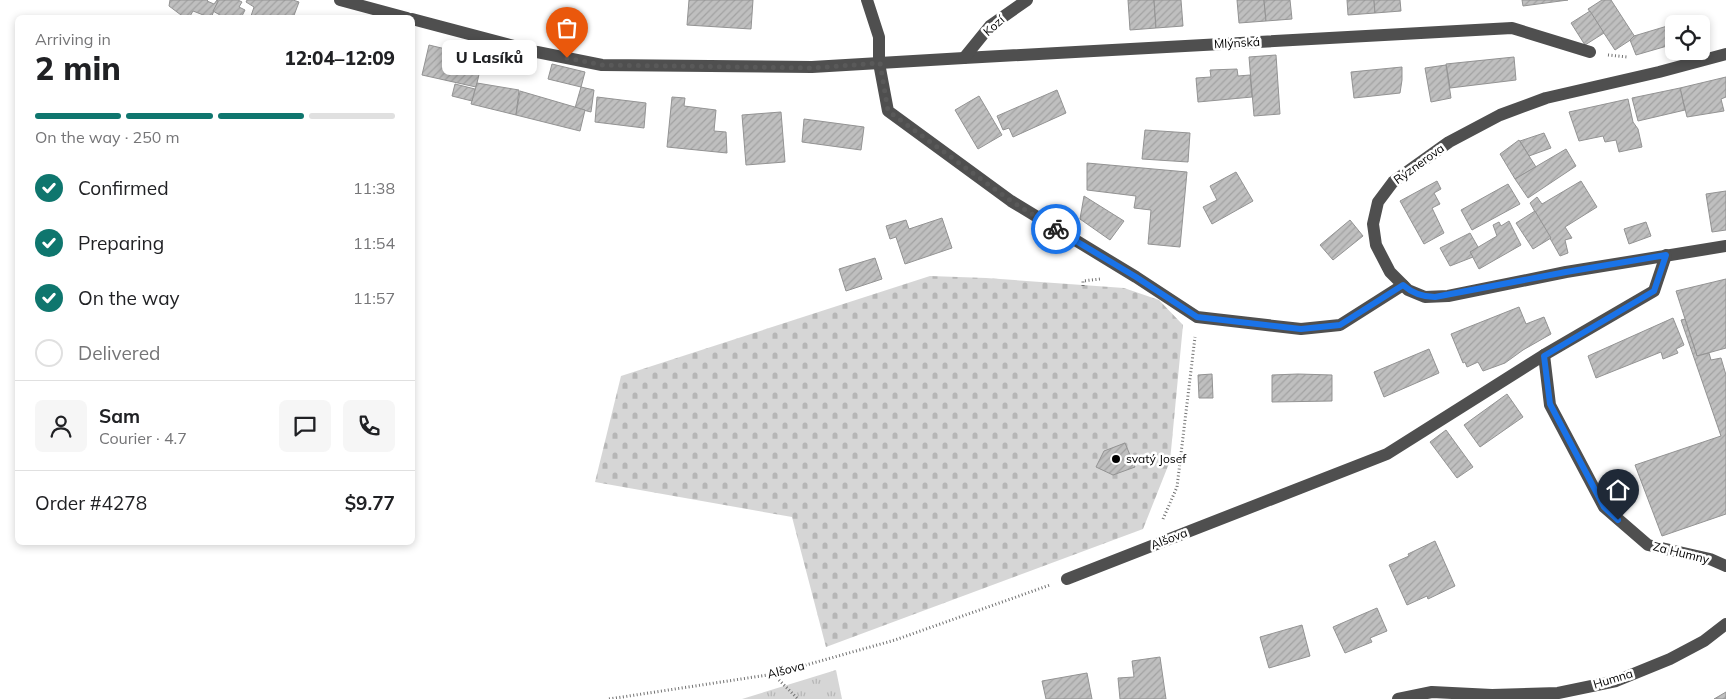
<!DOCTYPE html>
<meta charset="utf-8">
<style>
body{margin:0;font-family:Mulish,sans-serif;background:#f6f6f6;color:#202124;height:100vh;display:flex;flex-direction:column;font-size:19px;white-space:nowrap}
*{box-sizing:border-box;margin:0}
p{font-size:16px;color:#757577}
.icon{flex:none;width:28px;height:28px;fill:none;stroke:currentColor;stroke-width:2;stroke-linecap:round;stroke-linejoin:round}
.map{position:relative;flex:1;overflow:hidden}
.side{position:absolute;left:15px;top:15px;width:400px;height:530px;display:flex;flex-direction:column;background:#fff;border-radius:8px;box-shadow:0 2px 8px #0003}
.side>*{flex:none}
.controls{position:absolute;left:1665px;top:15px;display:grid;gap:10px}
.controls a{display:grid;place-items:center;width:45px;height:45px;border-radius:8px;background:#fff;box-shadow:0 2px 8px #0003;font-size:25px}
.pin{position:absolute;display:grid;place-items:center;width:42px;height:42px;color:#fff;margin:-51px -21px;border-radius:50% 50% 50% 0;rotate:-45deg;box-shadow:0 0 5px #0007}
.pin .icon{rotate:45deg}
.courier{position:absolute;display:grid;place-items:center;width:50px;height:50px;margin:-25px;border:4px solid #1a73e8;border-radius:50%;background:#fff;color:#222;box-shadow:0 1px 6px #0007}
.bubble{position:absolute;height:35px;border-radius:8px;background:#fff;box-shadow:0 2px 8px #0003;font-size:16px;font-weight:800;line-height:35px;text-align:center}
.overview em{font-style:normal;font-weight:800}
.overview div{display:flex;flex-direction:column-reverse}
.overview{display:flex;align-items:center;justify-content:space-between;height:85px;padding:0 20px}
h1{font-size:32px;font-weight:800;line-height:38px}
.bar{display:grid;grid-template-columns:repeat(4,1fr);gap:8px 5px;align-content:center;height:60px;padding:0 20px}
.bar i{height:6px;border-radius:4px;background:#e0e0e0}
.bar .selected{background:#0f766e}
.bar p{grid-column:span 4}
.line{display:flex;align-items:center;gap:12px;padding:0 20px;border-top:1px solid #e0e0e0}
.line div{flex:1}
.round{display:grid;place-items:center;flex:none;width:52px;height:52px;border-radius:8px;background:#f6f6f6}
ol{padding:0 20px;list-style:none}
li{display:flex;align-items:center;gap:15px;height:55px}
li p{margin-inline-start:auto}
li .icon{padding:5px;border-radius:50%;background:#0f766e;color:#fff;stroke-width:4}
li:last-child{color:#757577}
li i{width:28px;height:28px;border:2px solid #e0e0e0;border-radius:50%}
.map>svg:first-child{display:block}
.grass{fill:url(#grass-tufts)}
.cemetery{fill:url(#cemetery-stones)}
.building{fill:url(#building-hatch);stroke:#939393}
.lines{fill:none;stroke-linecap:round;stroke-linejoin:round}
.path{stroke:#717171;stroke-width:3;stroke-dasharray:1 2.5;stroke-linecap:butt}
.minor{stroke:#4f4f4f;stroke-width:12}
.done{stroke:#595959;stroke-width:5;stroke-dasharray:0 9}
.route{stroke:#1a73e8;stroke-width:6}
.poi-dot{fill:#000;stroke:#fff;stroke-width:2}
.labels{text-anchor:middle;stroke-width:5;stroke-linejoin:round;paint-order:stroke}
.street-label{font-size:12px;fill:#000;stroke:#fff}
.poi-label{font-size:12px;fill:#000;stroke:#fff;text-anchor:start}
</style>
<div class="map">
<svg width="1726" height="699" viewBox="0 0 1726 699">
<defs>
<pattern id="grass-tufts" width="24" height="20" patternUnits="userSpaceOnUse" patternTransform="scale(1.25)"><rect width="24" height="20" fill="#d6d6d6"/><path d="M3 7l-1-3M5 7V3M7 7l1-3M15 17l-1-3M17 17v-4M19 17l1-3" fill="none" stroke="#b6b6b6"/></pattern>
<pattern id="cemetery-stones" width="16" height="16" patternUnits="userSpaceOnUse" patternTransform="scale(1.25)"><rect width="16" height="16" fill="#d6d6d6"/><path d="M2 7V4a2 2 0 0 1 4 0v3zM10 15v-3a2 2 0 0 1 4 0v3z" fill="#b6b6b6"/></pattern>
<pattern id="building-hatch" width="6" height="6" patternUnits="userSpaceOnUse" patternTransform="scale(1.25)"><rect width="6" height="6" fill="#bfbfbf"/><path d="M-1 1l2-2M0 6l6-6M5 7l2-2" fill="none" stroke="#a2a2a2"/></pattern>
</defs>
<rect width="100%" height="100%" fill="#fff"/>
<polygon class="grass" points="836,670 842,699 742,699"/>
<polygon class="cemetery" points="930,276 986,278 1124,288 1159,300 1183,325 1170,461 1143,529 826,647 792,517 595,482 621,376"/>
<g class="building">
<polygon points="208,0 207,1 214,4 217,0 218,1 211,18 193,11 189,18 185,18 169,6 170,0"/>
<polygon points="219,0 238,0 242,2 239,7 245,10 241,18 235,16 235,18 225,18 213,11"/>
<polygon points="247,0 293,0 299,2 293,18 256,18 251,16 254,7 246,2"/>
<polygon points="689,0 753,0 751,29 687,25"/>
<polygon points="1128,0 1154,0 1156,28 1130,30"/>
<polygon points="1154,0 1181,0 1183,26 1156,28"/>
<polygon points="1237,0 1264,0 1266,21 1239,23"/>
<polygon points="1264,0 1290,0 1292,19 1266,21"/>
<polygon points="1347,0 1374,0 1375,13 1348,15"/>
<polygon points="1374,0 1400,0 1401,11 1375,13"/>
<polygon points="1522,0 1568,0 1523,6"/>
<polygon points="1602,0 1611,0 1635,37 1615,50 1588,9"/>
<polygon points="1590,11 1604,33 1585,45 1571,23"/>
<polygon points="1696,17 1698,24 1674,24"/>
<polygon points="1674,24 1674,44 1636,55 1630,40 1634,36"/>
<polygon points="429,45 483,58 476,87 422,75"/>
<polygon points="1276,55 1280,114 1254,116 1249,57"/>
<polygon points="1514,57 1516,80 1450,88 1446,64"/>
<polygon points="552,64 585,72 581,87 548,79"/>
<polygon points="1446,65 1451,98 1431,102 1425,68"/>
<polygon points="1402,67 1402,80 1400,93 1354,98 1351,72"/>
<polygon points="1237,69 1238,76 1250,75 1252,97 1198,102 1196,78 1211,77 1210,70"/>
<polygon points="1726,77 1726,97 1721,99 1724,111 1687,117 1680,88"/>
<polygon points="477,83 519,90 516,115 471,104"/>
<polygon points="455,84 475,89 472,101 452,96"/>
<polygon points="581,87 594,90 591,112 575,108"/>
<polygon points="1680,88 1685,110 1638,121 1632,98"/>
<polygon points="1057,90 1066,113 1013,137 1009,128 1003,130 997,116"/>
<polygon points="520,91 585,110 580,131 516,115"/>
<polygon points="979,96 1002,135 978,149 955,110"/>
<polygon points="597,97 646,103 644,128 595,122"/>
<polygon points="672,97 685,98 684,106 716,110 714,131 726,132 727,153 667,147"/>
<polygon points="1628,99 1633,122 1638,129 1642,147 1619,152 1616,140 1605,142 1603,136 1579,141 1569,112"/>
<polygon points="781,112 785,162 746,165 742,115"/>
<polygon points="804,119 864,127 861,150 802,142"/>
<polygon points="1145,130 1190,133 1188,162 1142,159"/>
<polygon points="1544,133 1551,148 1529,156 1520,141"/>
<polygon points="1519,140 1536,167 1515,179 1500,154"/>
<polygon points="1566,149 1576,166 1528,198 1515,179"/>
<polygon points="1087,163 1187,172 1180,247 1148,244 1151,210 1134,208 1136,196 1087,190"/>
<polygon points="1236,172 1253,201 1212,224 1203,207 1217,200 1210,186"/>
<polygon points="1437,181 1441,189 1434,193 1440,204 1432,208 1444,233 1424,244 1400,201"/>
<polygon points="1581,181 1597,207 1565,227 1572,238 1565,240 1568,253 1560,256 1530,203 1537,197 1542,204"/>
<polygon points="1508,184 1520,204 1472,230 1461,210"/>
<polygon points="1726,191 1726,230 1712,232 1706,194"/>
<polygon points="1084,196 1124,221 1110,240 1080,219"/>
<polygon points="1535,211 1551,238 1533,249 1516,223"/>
<polygon points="942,218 952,248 905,264 896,237 890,239 886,226 906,220 909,229"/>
<polygon points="1350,220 1363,236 1333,260 1320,245"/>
<polygon points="1509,221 1521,245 1479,269 1470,252 1497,236 1493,225 1499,222 1501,226"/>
<polygon points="1646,222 1651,236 1629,244 1624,229"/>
<polygon points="1470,233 1478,247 1470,252 1473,257 1450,266 1440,248"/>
<polygon points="875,258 882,279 846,291 839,269"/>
<polygon points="1726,279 1726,348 1697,356 1676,291"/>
<polygon points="1519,307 1526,324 1544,317 1551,334 1523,350 1505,363 1483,371 1478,362 1467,367 1465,362 1463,363 1451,334"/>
<polygon points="1673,318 1684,345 1676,349 1678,353 1663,359 1661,352 1596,378 1588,356"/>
<polygon points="1685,319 1697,356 1709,353 1711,360 1721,358 1726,375 1726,514 1662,536 1635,465 1721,436 1681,320"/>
<polygon points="1429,349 1439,373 1384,397 1374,372"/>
<polygon points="1212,374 1213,398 1199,398 1198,375"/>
<polygon points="1298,374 1332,375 1332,401 1272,402 1272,375"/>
<polygon points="1507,394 1523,417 1480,447 1464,425"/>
<polygon points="1446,430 1473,467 1457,478 1430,442"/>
<polygon points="1125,443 1135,467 1113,475 1096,467 1104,451"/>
<polygon points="1435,541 1455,586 1428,599 1427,596 1407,605 1389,565 1409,556 1408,554"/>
<polygon points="1377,608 1387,631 1370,638 1372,642 1345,653 1333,627"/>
<polygon points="1302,625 1310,656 1269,668 1260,637"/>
<polygon points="1160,657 1166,699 1120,699 1118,678 1134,677 1132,661"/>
<polygon points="1087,673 1092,699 1046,699 1042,681"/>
<polygon points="1726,692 1726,699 1714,699"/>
</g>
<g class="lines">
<g class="path">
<polyline points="1608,55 1627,57"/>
<polyline points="1083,286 1083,281 1100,279"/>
<polyline points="1163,519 1177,487 1195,337"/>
<polyline points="774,675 798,699"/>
<polyline points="609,699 774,674 895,640 1050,585"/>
</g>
<g class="minor">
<polyline points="340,0 407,18"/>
<polyline points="867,0 879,37 879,63 888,111 1011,201 1136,277 1197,317 1301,329 1340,325 1403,285"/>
<polyline points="412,19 537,52 602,65 812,67 964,58 1512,28 1590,52"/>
<polyline points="1726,54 1659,72 1546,98 1500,115 1449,142 1393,182 1378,202 1373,224 1376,245 1390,272 1408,290 1425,297 1448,296 1566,272 1726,246"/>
<polyline points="964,58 990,26 1027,0"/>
<polyline points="1544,355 1550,405 1604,507 1648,545 1710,559 1726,566"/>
<polyline points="1067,579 1387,454 1544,355 1654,291 1666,255"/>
<polyline points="1398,699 1432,692 1492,695 1558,693 1616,681 1670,659 1704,641 1726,624"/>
</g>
</g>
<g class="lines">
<polyline class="done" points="567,58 602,65 812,68 880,63 888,111 1011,201 1056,229"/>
<path class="route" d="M 1056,229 L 1136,277 L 1197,317 L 1301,329 L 1340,325 L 1403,285 C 1412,293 1423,297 1435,297 L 1566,272 L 1666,255 L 1654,291 L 1544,356 L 1550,404 L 1604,507 L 1618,520"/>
</g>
<circle class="poi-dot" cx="1116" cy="459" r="5"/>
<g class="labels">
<g class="street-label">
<text transform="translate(994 26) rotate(-42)" y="4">Kozí</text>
<text transform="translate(1237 43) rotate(-3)" y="4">Mlýnská</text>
<text transform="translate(1419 164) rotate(-36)" y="4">Rýznerova</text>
<text transform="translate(1169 539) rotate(-21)" y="4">Alšova</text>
<text transform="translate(1681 553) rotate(14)" y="4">Za Humny</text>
<text transform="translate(786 670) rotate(-14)" y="4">Alšova</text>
<text transform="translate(1613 679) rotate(-17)" y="4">Humna</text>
</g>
<g class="poi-label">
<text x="1126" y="463">svatý Josef</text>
</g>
</g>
</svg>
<div class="controls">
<a><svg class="icon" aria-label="locate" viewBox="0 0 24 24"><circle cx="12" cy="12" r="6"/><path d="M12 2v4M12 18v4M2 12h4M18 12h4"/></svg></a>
</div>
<div class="pin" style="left:567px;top:58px;background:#ea580c"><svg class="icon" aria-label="bag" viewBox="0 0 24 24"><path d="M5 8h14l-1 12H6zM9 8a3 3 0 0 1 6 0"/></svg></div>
<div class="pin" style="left:1618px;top:520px;background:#1f2937"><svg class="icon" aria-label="home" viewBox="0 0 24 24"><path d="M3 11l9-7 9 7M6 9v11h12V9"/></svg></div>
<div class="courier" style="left:1056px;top:229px"><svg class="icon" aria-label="bike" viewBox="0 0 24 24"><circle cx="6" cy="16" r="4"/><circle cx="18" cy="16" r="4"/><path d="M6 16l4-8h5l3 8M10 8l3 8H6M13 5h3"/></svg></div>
<div class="bubble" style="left:442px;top:40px;width:95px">U Lasíků</div>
<section class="side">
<div class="overview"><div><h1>2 min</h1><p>Arriving in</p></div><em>12:04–12:09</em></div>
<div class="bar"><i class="selected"></i><i class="selected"></i><i class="selected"></i><i></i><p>On the way · 250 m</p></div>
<ol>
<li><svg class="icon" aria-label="check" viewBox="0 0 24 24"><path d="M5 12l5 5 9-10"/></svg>Confirmed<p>11:38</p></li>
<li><svg class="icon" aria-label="check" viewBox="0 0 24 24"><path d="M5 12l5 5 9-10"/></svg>Preparing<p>11:54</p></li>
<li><svg class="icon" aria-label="check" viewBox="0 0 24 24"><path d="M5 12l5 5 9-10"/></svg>On the way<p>11:57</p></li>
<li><i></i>Delivered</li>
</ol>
<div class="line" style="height:90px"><a class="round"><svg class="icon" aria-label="person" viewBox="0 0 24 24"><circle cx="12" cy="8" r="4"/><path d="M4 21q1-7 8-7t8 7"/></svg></a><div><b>Sam</b><p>Courier · 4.7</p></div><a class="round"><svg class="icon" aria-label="chat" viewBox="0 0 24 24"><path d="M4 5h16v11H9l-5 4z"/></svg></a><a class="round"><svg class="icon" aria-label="phone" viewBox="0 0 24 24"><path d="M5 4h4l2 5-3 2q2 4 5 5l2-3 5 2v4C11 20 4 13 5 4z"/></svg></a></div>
<div class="line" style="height:65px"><div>Order #4278</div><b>$9.77</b></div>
</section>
</div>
